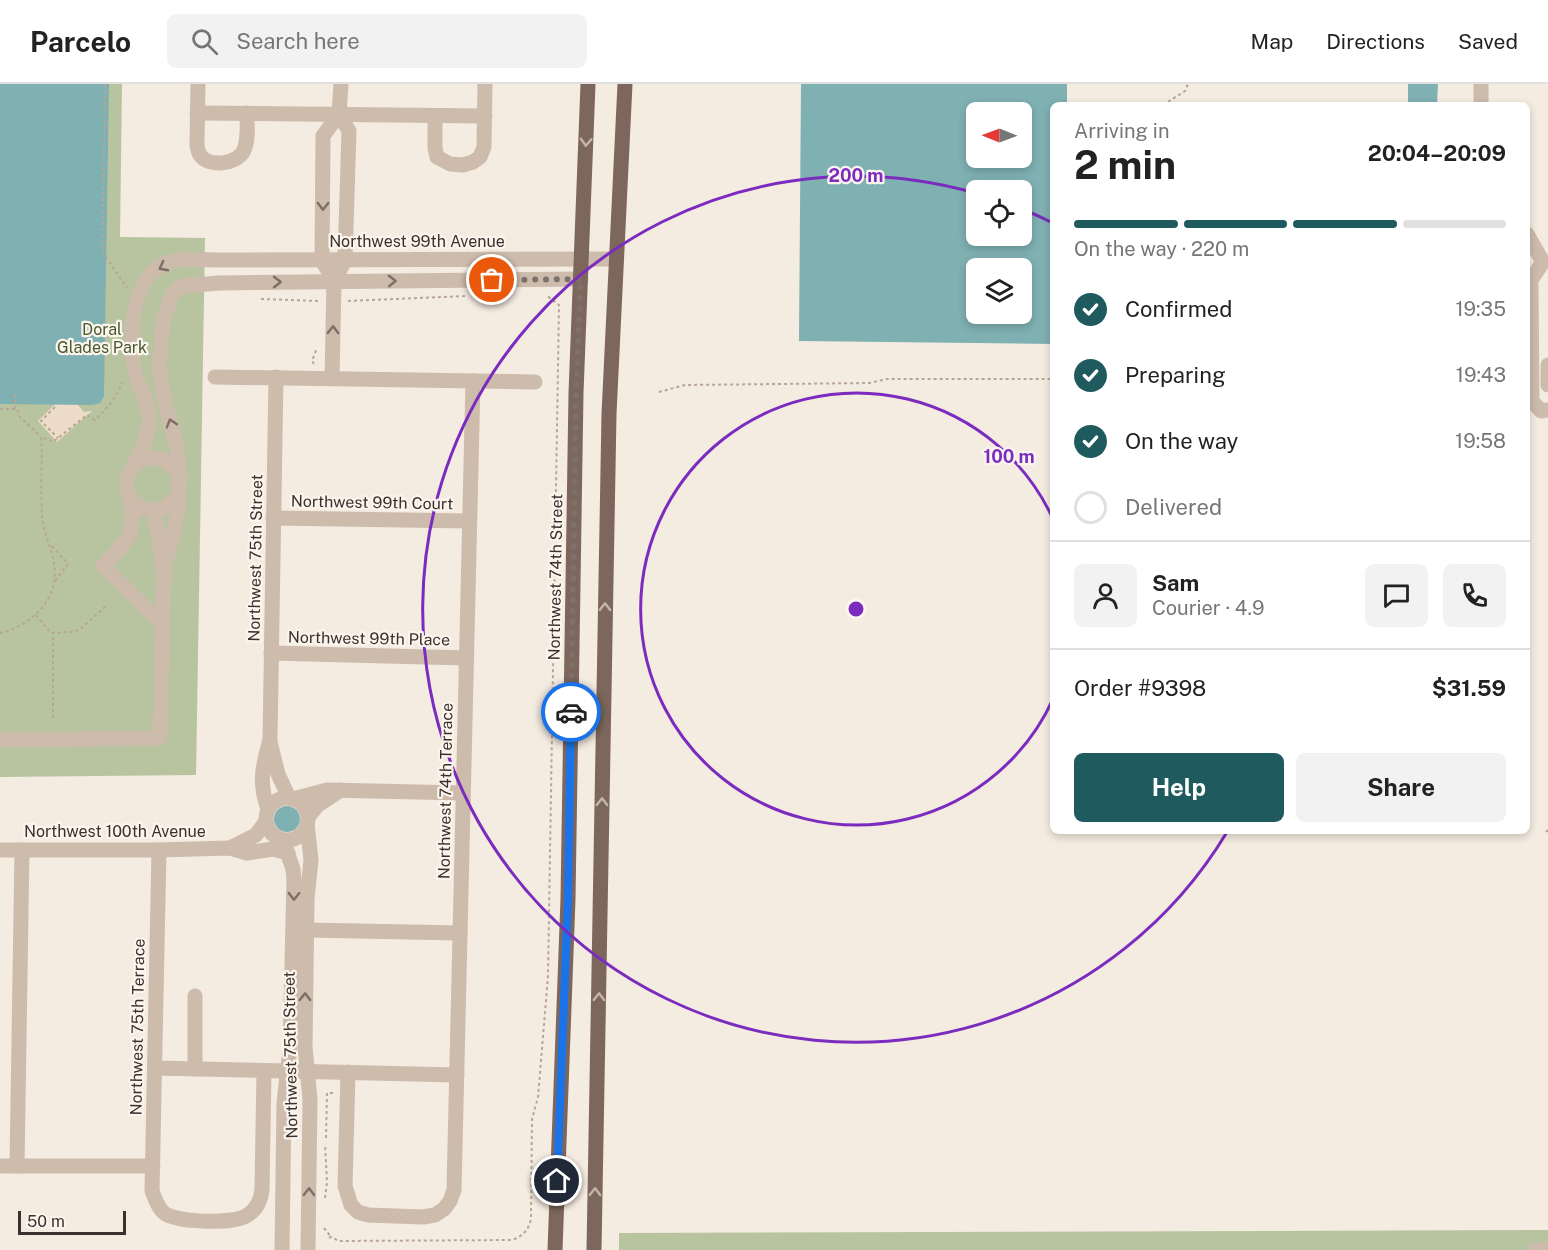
<!DOCTYPE html>
<meta charset="utf-8">
<style>
body{margin:0;font-family:"Public Sans",sans-serif;background:#f2f2f2;color:#222;height:100vh;display:flex;flex-direction:column;font-size:22px;white-space:nowrap}
*{box-sizing:border-box;margin:0}
p{font-size:20px;color:#767676}
.icon{flex:none;width:33px;height:33px;fill:none;stroke:currentColor;stroke-width:2;stroke-linecap:round;stroke-linejoin:round}
.map{position:relative;flex:1;overflow:hidden}
.sheet{position:absolute;left:1050px;top:18px;width:480px;height:732px;display:flex;flex-direction:column;background:#fff;border-radius:9px;box-shadow:0 3px 9px #0003}
.sheet>*{flex:none}
.needle{width:39px;rotate:271deg}
.controls{position:absolute;left:966px;top:18px;display:grid;gap:12px}
.controls a{display:grid;place-items:center;width:66px;height:66px;border-radius:9px;background:#fff;box-shadow:0 3px 9px #0003;font-size:30px}
.scale{position:absolute;left:18px;bottom:15px;width:108px;box-sizing:border-box;padding-left:6px;border:3px solid #3b302b;border-top:0;font-size:16px;line-height:21px;white-space:nowrap;color:#3b302b;-webkit-text-stroke:4px #fbf5ee;paint-order:stroke}
.pin{position:absolute;display:grid;place-items:center;width:51px;height:51px;color:#fff;margin:-26px;border:3px solid #fff;border-radius:50%;box-shadow:0 2px 6px #0007}
.courier{position:absolute;display:grid;place-items:center;width:60px;height:60px;margin:-30px;border:4px solid #1a73e8;border-radius:50%;background:#fff;color:#222;box-shadow:0 2px 8px #0007}
.headline em{font-style:normal;font-weight:700}
.headline div{display:flex;flex-direction:column-reverse}
.headline{display:flex;align-items:center;justify-content:space-between;height:102px;padding:0 24px}
h1{font-size:39px;font-weight:700;line-height:45px}
.bar{display:grid;grid-template-columns:repeat(4,1fr);gap:9px 6px;align-content:center;height:72px;padding:0 24px}
.bar i{height:8px;border-radius:4px;background:#e0e0e0}
.bar .on{background:#1f5a5e}
.bar p{grid-column:span 4}
.line{display:flex;align-items:center;gap:15px;padding:0 24px;border-top:2px solid #e0e0e0}
.line div{flex:1}
.round{display:grid;place-items:center;flex:none;width:63px;height:63px;border-radius:9px;background:#f2f2f2}
ol{padding:0 24px;list-style:none}
li{display:flex;align-items:center;gap:18px;height:66px}
li p{margin-inline-start:auto}
li .icon{padding:6px;border-radius:50%;background:#1f5a5e;color:#fff;stroke-width:4}
li:last-child{color:#767676}
li i{width:33px;height:33px;border:3px solid #e0e0e0;border-radius:50%}
.button{display:flex;gap:12px;margin-top:auto;padding:12px 24px}
.button a{flex:1;height:69px;border-radius:9px;background:#1f5a5e;color:#fff;font-size:24px;font-weight:700;line-height:69px;text-align:center}
.button a+a{background:#f2f2f2;color:#222}
header{display:flex;align-items:center;gap:36px;box-sizing:border-box;height:84px;padding:0 30px;background:#fff;border-bottom:2px solid #e0e0e0}
header strong{font-size:28px}
nav{display:flex;gap:33px;margin-inline-start:auto;font-size:21px}
.search{width:420px;height:54px;background:#f2f2f2;display:flex;align-items:center;gap:15px;box-sizing:border-box;padding:0 21px;border-radius:9px;color:#767676;font-size:22px}
.map>svg:first-child{display:block}
.green{fill:#b8c4a0}
.plaza{fill:#ecdcc8}
.water{fill:#7fb0b2;fill-rule:evenodd}
.lines{fill:none;stroke-linecap:round;stroke-linejoin:round}
.path{stroke:#b9a596;stroke-width:2;stroke-dasharray:3 3;stroke-linecap:butt}
.minor{stroke:#cdbbac;stroke-width:15}
.major{stroke:#7d675c;stroke-width:15}
.oneway{stroke:#c2b5ac}
.oneway2{stroke:#7d6f65}
.done{stroke:#7c716b;stroke-width:6;stroke-dasharray:0 10.8}
.route{stroke:#1a73e8;stroke-width:8}
.ring{fill:none;stroke:#7b2cbf;stroke-width:3}
.labels{text-anchor:middle;stroke-width:4.5;stroke-linejoin:round;paint-order:stroke}
.street-label{font-size:16px;fill:#3b302b;stroke:#fbf5ee}
.park-label{font-size:16px;fill:#4a5a2e;stroke:#fbf5ee}
.centre{fill:#7b2cbf;stroke:#fbf5ee;stroke-width:3}
.ring-label{font-size:18px;text-anchor:middle;font-weight:bold;fill:#7b2cbf;stroke:#fbf5ee;stroke-width:4.5;stroke-linejoin:round;paint-order:stroke}
</style>
<header>
<strong>Parcelo</strong>
<div class="search"><svg class="icon" aria-label="search" viewBox="0 0 24 24"><circle cx="10" cy="10" r="6"/><path d="M15 15l6 6"/></svg>Search here</div>
<nav><a>Map</a><a>Directions</a><a>Saved</a></nav>
</header>
<div class="map">
<svg width="1548" height="1166" viewBox="0 0 1548 1166">
<rect width="100%" height="100%" fill="#f4ebe1"/>
<g class="green">
<polygon points="0,0 122,0 120,153 205,154 196,691 0,693"/>
<polygon points="1548,1146 1548,1166 619,1166 619,1149"/>
</g>
<polygon class="plaza" points="61,314 72,314 84,328 92,327 57,358 38,337"/>
<g class="water">
<polygon points="0,0 109,0 104,312 100,319 92,321 0,320"/>
<path d="M 801,0 L 1067,0 L 1067,21 L 1053,21 L 1053,260 L 799,257 ZM 976,28 L 1022,28 L 1022,74 L 976,74 ZM 976,106 L 1022,106 L 1022,152 L 976,152 ZM 1022,184 L 1022,230 L 976,230 L 976,184 Z"/>
<polygon points="1408,0 1438,0 1437,21 1408,21"/>
<circle cx="287" cy="735" r="13"/>
</g>
<g class="lines">
<g class="path">
<polyline points="105,0 102,167 127,204"/>
<polyline points="1163,21 1185,7 1188,0"/>
<polyline points="261,215 319,217"/>
<polyline points="348,217 466,212"/>
<polyline points="314,280 312,277 317,264"/>
<polyline points="659,308 685,301 869,299 887,295 1053,295"/>
<polyline points="55,323 41,337 58,354"/>
<polyline points="0,325 17,325 19,332 40,352"/>
<polyline points="15,325 15,309"/>
<polyline points="52,462 68,480 55,497"/>
<polyline points="36,531 51,549 70,548 79,546 107,521"/>
<path d="M 0,549 C 31,542 60,515 54,480 C 52,464 43,448 42,431 C 40,406 43,379 41,353 L 53,358 L 87,331 L 95,336 C 106,325 117,314 122,298"/>
<polyline points="53,634 53,548"/>
<polyline points="1546,748 1548,746"/>
<polyline points="326,1054 327,1009 333,1009"/>
<polyline points="325,1114 327,1098 325,1060"/>
<polyline points="324,1144 331,1153"/>
<path d="M 329,1154 L 331,1153 L 339,1157 L 512,1156 C 523,1152 528,1147 531,1135 L 532,1035 L 538,1013 L 548,892 L 559,221 L 546,211"/>
</g>
<g class="minor">
<path d="M 198,0 L 197,61 C 197,63 199,70 200,71 C 209,84 236,80 243,68 C 249,57 247,41 247,29"/>
<polyline points="1481,21 1481,0"/>
<polyline points="197,29 485,32"/>
<polyline points="435,32 435,64 437,73 450,80 463,81 473,78 480,73 484,63 485,0"/>
<polyline points="1527,150 1543,178"/>
<polyline points="1543,178 1531,196 1532,317 1541,327 1548,326"/>
<polyline points="327,185 322,176 323,52 339,30 341,0"/>
<polyline points="1548,281 1548,301"/>
<polyline points="215,293 535,298"/>
<polyline points="332,294 334,198 345,176 349,47 339,30"/>
<circle cx="153" cy="400" r="26"/>
<path d="M 133,383 C 140,367 150,349 149,331 C 148,317 140,305 136,292 C 128,260 129,195 165,180 C 181,173 203,176 220,176 L 615,175"/>
<polyline points="180,396 177,362 166,324 159,283 163,238 172,210 183,202 219,199 581,195"/>
<path d="M 131,415 C 135,455 129,454 103,482 L 163,541"/>
<polyline points="273,434 469,437"/>
<polyline points="165,482 178,428 179,408"/>
<polyline points="271,569 466,574"/>
<polyline points="0,656 160,654 164,488 154,427"/>
<polyline points="270,658 278,690 289,714"/>
<circle cx="287" cy="735" r="21"/>
<polyline points="293,715 327,706 463,709"/>
<path d="M 268,725 C 258,697 263,682 270,655 L 276,293"/>
<polyline points="308,733 318,721 341,706"/>
<polyline points="307,740 311,776 307,815 305,963 310,1015 308,1166"/>
<polyline points="230,764 256,751 266,737"/>
<polyline points="0,766 159,766 230,764 247,769 273,765 288,769"/>
<path d="M 159,766 L 152,1107 C 155,1114 157,1122 163,1128 C 174,1139 232,1140 246,1132 C 257,1126 261,1116 262,1105 L 264,987"/>
<polyline points="307,846 460,849"/>
<polyline points="155,984 457,991"/>
<polyline points="195,985 195,912"/>
<polyline points="348,988 345,1102 351,1121 358,1128 368,1131 423,1133 435,1131 444,1125 450,1117 454,1106 473,297"/>
<polyline points="0,1082 153,1082"/>
<polyline points="17,1082 22,766"/>
<polyline points="282,1166 284,1019 290,964 294,795 293,785 283,756"/>
<polyline points="1535,1166 1548,1166"/>
</g>
<g class="major">
<polyline points="555,1166 568,815 576,309 588,0"/>
<polyline points="594,1166 609,330 625,0"/>
</g>
</g>
<defs><path id="oneway-chevron" d="M-2-3.5L2.5 0L-2 3.5" fill="none" stroke-width="1.6" stroke-linecap="round" stroke-linejoin="round" transform="scale(1.5)"/></defs>
<g class="oneway">
<use href="#oneway-chevron" transform="translate(586 58) rotate(92)"/>
<use href="#oneway-chevron" transform="translate(605 523) rotate(-89)"/>
<use href="#oneway-chevron" transform="translate(602 718) rotate(-89)"/>
<use href="#oneway-chevron" transform="translate(599 913) rotate(-89)"/>
<use href="#oneway-chevron" transform="translate(595 1108) rotate(-89)"/>
</g>
<g class="oneway2">
<use href="#oneway-chevron" transform="translate(323 122) rotate(91)"/>
<use href="#oneway-chevron" transform="translate(163 183) rotate(152)"/>
<use href="#oneway-chevron" transform="translate(392 197) rotate(-1)"/>
<use href="#oneway-chevron" transform="translate(277 198)"/>
<use href="#oneway-chevron" transform="translate(333 246) rotate(-89)"/>
<use href="#oneway-chevron" transform="translate(171 339) rotate(-107)"/>
<use href="#oneway-chevron" transform="translate(294 812) rotate(91)"/>
<use href="#oneway-chevron" transform="translate(305 913) rotate(-89)"/>
<use href="#oneway-chevron" transform="translate(309 1108) rotate(-89)"/>
</g>
<g class="lines">
<polyline class="done" points="492,196 581,195 576,309 571,628"/>
<polyline class="route" points="557,1097 568,815 571,628"/>
</g>
<g class="ring">
<path d="M1053 615A216 216 0 1 1 1053 435"/>
<path d="M1227 748A433 433 0 1 1 975 109M1022 125A433 433 0 0 1 1053 139"/>
</g>
<g class="labels">
<g class="street-label">
<text x="417" y="163">Northwest 99th Avenue</text>
<text transform="translate(372 418) rotate(1)" y="6">Northwest 99th Court</text>
<text transform="translate(255 474) rotate(-89)" y="6">Northwest 75th Street</text>
<text transform="translate(555 493) rotate(-89)" y="6">Northwest 74th Street</text>
<text transform="translate(369 554) rotate(1)" y="6">Northwest 99th Place</text>
<text transform="translate(445 707) rotate(-89)" y="6">Northwest 74th Terrace</text>
<text x="115" y="753">Northwest 100th Avenue</text>
<text transform="translate(137 943) rotate(-89)" y="6">Northwest 75th Terrace</text>
<text transform="translate(290 971) rotate(-91)" y="6">Northwest 75th Street</text>
</g>
<g class="park-label">
<text x="102" y="251">Doral<tspan x="102" dy="18">Glades Park</tspan></text>
</g>
</g>
<circle cx="856" cy="525" r="9" class="centre"/>
<g class="ring-label">
<text x="856" y="98">200 m</text>
<text x="1009" y="379">100 m</text>
</g>
</svg>
<div class="controls">
<a><svg class="needle" viewBox="-14 -14 28 28"><path d="M0-13l5 13h-10z" fill="#e53935"/><path d="M0 13l5-13h-10z" fill="#767676"/></svg></a>
<a><svg class="icon" aria-label="locate" viewBox="0 0 24 24"><circle cx="12" cy="12" r="6"/><path d="M12 2v4M12 18v4M2 12h4M18 12h4"/></svg></a>
<a><svg class="icon" aria-label="layers" viewBox="0 0 24 24"><path d="M12 4l9 5-9 5-9-5zM3 14l9 5 9-5"/></svg></a>
</div>
<div class="scale">50 m</div>
<div class="pin" style="left:492px;top:196px;background:#ea580c"><svg class="icon" aria-label="bag" viewBox="0 0 24 24"><path d="M5 8h14l-1 12H6zM9 8a3 3 0 0 1 6 0"/></svg></div>
<div class="pin" style="left:557px;top:1097px;background:#1f2937"><svg class="icon" aria-label="home" viewBox="0 0 24 24"><path d="M3 11l9-7 9 7M6 9v11h12V9"/></svg></div>
<div class="courier" style="left:571px;top:628px"><svg class="icon" aria-label="car" viewBox="0 0 24 24"><path d="M5 17H2v-5l4-1 3-4h7l3 4 3 1v5h-3M9 17h6M6 11h13"/><circle cx="7" cy="17" r="2"/><circle cx="17" cy="17" r="2"/></svg></div>
<section class="sheet">
<div class="headline"><div><h1>2 min</h1><p>Arriving in</p></div><em>20:04–20:09</em></div>
<div class="bar"><i class="on"></i><i class="on"></i><i class="on"></i><i></i><p>On the way · 220 m</p></div>
<ol>
<li><svg class="icon" aria-label="check" viewBox="0 0 24 24"><path d="M5 12l5 5 9-10"/></svg>Confirmed<p>19:35</p></li>
<li><svg class="icon" aria-label="check" viewBox="0 0 24 24"><path d="M5 12l5 5 9-10"/></svg>Preparing<p>19:43</p></li>
<li><svg class="icon" aria-label="check" viewBox="0 0 24 24"><path d="M5 12l5 5 9-10"/></svg>On the way<p>19:58</p></li>
<li><i></i>Delivered</li>
</ol>
<div class="line" style="height:108px"><a class="round"><svg class="icon" aria-label="person" viewBox="0 0 24 24"><circle cx="12" cy="8" r="4"/><path d="M4 21q1-7 8-7t8 7"/></svg></a><div><b>Sam</b><p>Courier · 4.9</p></div><a class="round"><svg class="icon" aria-label="chat" viewBox="0 0 24 24"><path d="M4 5h16v11H9l-5 4z"/></svg></a><a class="round"><svg class="icon" aria-label="phone" viewBox="0 0 24 24"><path d="M5 4h4l2 5-3 2q2 4 5 5l2-3 5 2v4C11 20 4 13 5 4z"/></svg></a></div>
<div class="line" style="height:78px"><div>Order #9398</div><b>$31.59</b></div>
<div class="button"><a>Help</a><a>Share</a></div>
</section>
</div>
